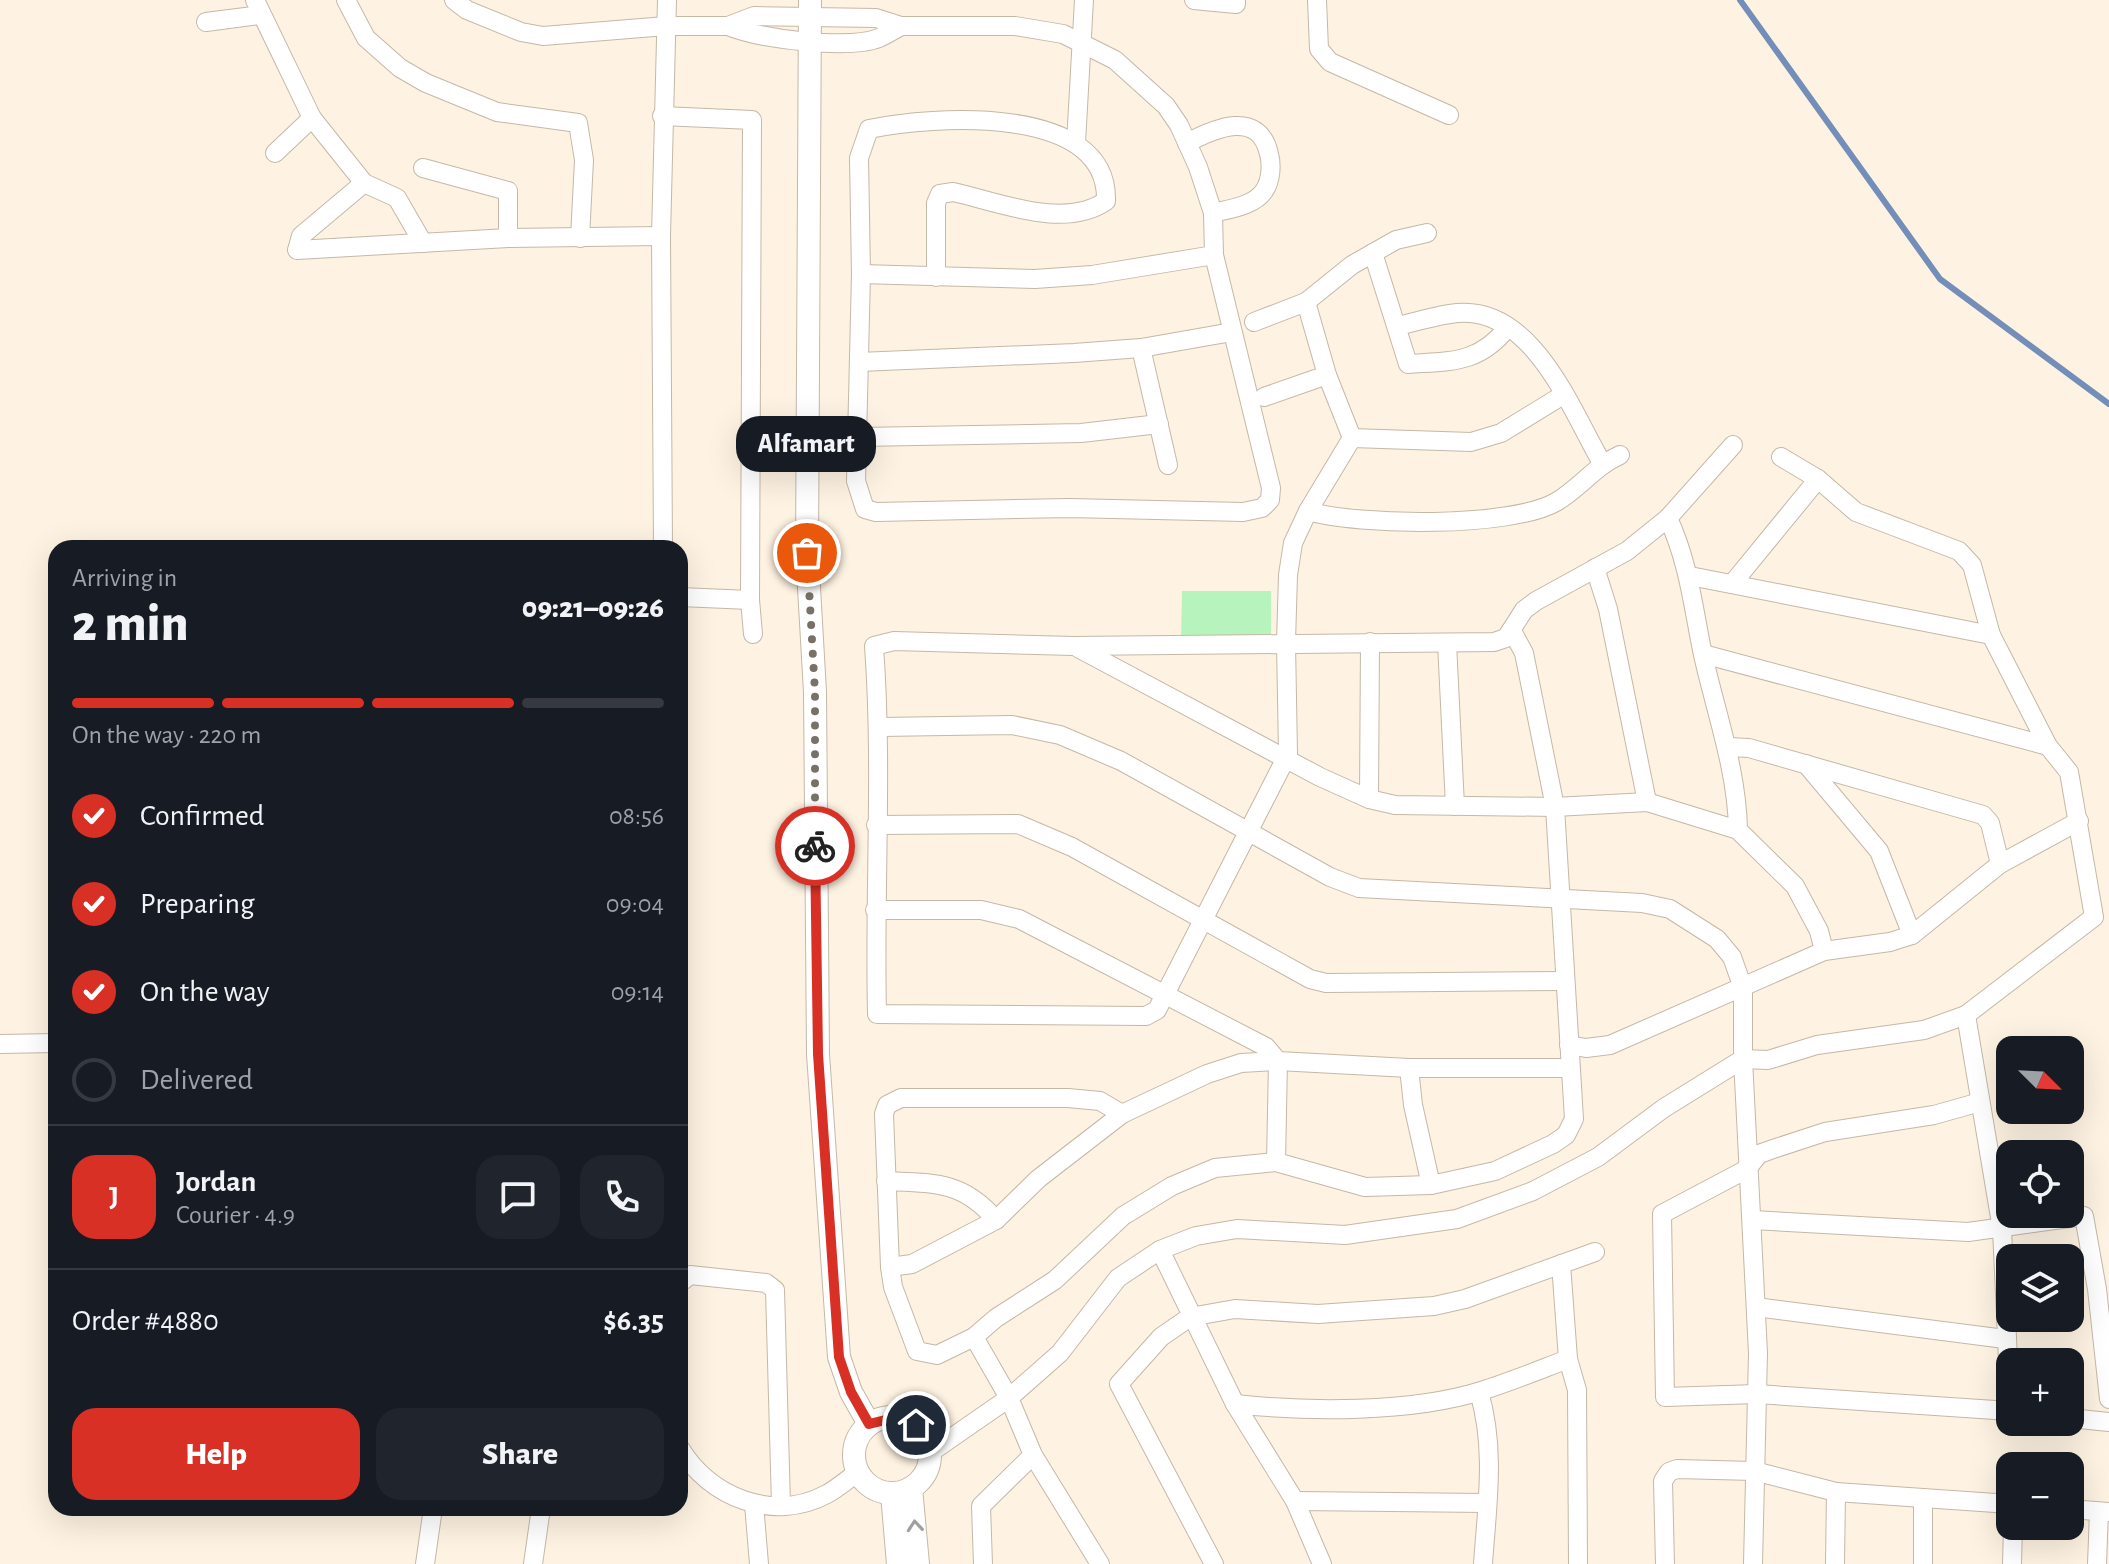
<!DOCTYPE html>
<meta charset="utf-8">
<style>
body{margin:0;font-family:"Alegreya Sans",sans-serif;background:#20242c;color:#f1f3f6;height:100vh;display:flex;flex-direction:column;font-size:30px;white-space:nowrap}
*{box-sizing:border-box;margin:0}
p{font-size:26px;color:#9ea1a6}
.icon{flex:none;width:44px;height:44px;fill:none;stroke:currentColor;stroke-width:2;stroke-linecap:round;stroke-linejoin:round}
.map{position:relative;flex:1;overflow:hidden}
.sheet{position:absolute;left:48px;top:540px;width:640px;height:976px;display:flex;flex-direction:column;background:#171b24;border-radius:24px;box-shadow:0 8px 32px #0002}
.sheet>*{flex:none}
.needle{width:52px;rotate:114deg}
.tools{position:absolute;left:1996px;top:1036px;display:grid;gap:16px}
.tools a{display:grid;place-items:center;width:88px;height:88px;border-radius:16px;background:#171b24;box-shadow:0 8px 32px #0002;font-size:40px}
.pin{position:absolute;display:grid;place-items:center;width:68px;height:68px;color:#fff;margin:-34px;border:4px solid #fff;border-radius:50%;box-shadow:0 2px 8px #0007}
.courier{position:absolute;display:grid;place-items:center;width:80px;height:80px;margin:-40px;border:6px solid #d93025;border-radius:50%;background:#fff;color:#222;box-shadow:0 2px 10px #0007}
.bubble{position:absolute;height:56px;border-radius:24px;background:#171b24;box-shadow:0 8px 32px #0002;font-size:26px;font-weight:800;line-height:56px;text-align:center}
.headline em{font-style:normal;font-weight:800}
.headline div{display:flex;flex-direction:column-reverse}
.headline{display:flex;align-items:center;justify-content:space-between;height:136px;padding:0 24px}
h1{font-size:52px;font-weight:800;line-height:60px}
.bar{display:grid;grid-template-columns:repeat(4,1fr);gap:12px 8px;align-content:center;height:96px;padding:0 24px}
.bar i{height:10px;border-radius:6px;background:#363941}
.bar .selected{background:#d93025}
.bar p{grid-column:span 4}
.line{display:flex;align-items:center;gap:20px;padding:0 24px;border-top:2px solid #363941}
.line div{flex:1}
.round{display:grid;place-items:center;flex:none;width:84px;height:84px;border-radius:24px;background:#20242c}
ol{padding:0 24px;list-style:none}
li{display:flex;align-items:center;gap:24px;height:88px}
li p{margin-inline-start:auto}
li .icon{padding:8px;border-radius:50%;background:#d93025;color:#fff;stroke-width:4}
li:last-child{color:#9ea1a6}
li i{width:44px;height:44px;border:4px solid #363941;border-radius:50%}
.primary-button{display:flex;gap:16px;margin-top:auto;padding:16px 24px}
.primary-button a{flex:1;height:92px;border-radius:24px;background:#d93025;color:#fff;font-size:32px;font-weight:800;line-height:92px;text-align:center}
.primary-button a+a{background:#20242c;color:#f1f3f6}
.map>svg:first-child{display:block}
.green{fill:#b7f3bc}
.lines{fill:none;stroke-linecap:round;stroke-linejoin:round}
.stream{stroke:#728eb9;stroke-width:6}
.minor-casing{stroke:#c4b8a8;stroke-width:20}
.tertiary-casing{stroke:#c4b8a8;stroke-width:24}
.minor{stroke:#fff;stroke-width:18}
.tertiary{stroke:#fff;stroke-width:22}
.oneway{stroke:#a2a09d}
.done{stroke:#787167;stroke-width:8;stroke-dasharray:0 14.4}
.route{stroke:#d93025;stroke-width:10}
</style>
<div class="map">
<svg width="2109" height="1564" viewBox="0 0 2109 1564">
<rect width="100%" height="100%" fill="#fef2e2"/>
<polygon class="green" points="1182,591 1271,591 1271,639 1181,639"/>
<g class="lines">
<polyline class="stream" points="1740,0 1940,279 2109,404"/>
<defs>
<g id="minor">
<polyline points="255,0 312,118 364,183 397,198 423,243"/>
<polyline points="346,0 366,38 400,68 426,83 497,112 578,123 584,160 580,238"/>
<path d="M 454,0 L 467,10 L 521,32 L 543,36 L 666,26 L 728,26 L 754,16 L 876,18 L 901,26 L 1015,26 L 1063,34 L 1115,60 L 1166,106 L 1179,125 L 1198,167 L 1213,213 L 1214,255 L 1271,488 L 1270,500 L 1262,508 L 1243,512 L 1070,508 L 876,512 L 865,509 L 856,481 L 861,274 L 859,158 L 869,129 C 931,116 1109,103 1106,201 C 1064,230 999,202 953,192 L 940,194 L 936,203 L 936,277"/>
<polyline points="1194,0 1236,4 1236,0"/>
<polyline points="1317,0 1319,49 1330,62 1449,115"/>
<polyline points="206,22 260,15"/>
<path d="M 728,26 C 759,39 848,50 879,38 C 886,35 894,30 901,26"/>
<polyline points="662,116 752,120 750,600 753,634"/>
<polyline points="1076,143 1084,0"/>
<path d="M 1187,143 C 1215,128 1259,109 1269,154 C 1272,165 1271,181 1264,191 C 1254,206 1229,209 1213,213"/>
<polyline points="275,153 312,118"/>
<polyline points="423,168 508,191 508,238"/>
<polyline points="364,183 301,236 297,250 508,238 661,236"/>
<path d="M 1373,253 L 1408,364 C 1451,361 1479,364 1508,327"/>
<polyline points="861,274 1035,279 1092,275 1214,255"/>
<polyline points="1306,302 1327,375 1352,438"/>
<polyline points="1254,322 1306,302 1352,265 1396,240 1427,233"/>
<path d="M 1397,326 C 1416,322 1437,315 1457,313 C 1533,306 1571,410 1602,463"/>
<polyline points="1141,348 1168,465"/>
<polyline points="859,362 1074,353 1141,348 1232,332"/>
<polyline points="1264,397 1327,375"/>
<polyline points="859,437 1081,433 1159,424"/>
<path d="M 1352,438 L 1308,511 L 1293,543 L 1288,575 L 1286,642 L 1288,754 L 1157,1010 L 1146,1016 L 877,1014 C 874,891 883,768 874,646 L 894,641 L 1073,646 L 1494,642 L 1506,638 L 1524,610 L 1536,601 L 1627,551 L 1668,518 L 1733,445"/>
<polyline points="1352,438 1471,442 1501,433 1563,395"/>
<path d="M 1308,511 C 1358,526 1511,528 1556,502 C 1580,488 1595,466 1620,455"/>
<path d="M 1668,518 C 1689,563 1693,607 1703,655 C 1716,713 1737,770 1738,830"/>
<polyline points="663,548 661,236 667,0"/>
<polyline points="1595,568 1608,609 1647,802"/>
<polyline points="1690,576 1991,635"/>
<polyline points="1732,584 1818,479"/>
<polyline points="680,597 750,600"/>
<polyline points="1447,643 1455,806"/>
<polyline points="1078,648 1320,777 1369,799 1395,805 1555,807 1647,802 1738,830 1795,886 1819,931 1824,951"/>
<polyline points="1703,654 2048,746"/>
<polyline points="880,727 1012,725 1060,735 1121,761 1330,877 1359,888 1642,903 1670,909 1717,939 1732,957 1743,988 1743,1059 1758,1353 1753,1564"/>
<polyline points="1728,747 1749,748 1983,815 1990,823 2000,864"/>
<polyline points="1806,764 1879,851 1912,935"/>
<polyline points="1369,799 1370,642"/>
<polyline points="876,825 1018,824 1072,847 1310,979 1326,983 1564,981"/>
<polyline points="875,910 981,910 1019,919 1266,1047 1278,1061 1276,1162"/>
<polyline points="1966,1015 2002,1229 2010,1403"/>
<polyline points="0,1044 56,1043"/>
<polyline points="1569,1045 1586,1048 1610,1045 1824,951 1890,942 1912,935 2000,864 2079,821"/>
<polyline points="1409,1068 1413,1105 1431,1185"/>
<polyline points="1980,1102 1934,1115 1825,1132 1773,1149 1759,1154 1747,1169 1662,1214 1665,1397 1757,1394 2010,1411"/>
<polyline points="1122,1114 1100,1101 1068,1098 901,1098 887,1105 884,1114 890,1267 893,1287 917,1351 937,1355 974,1337 996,1318 1055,1280 1123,1216 1172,1186 1215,1168 1276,1162 1365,1187 1431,1185 1495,1171 1553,1144 1566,1135 1574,1119 1555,807 1524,653 1512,631"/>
<path d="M 886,1181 C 934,1183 963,1181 996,1220"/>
<polyline points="1752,1220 1968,1232 2084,1216 2097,1289 2109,1399"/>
<polyline points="1160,1250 1235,1404 1295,1501 1322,1564"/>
<polyline points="1561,1264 1568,1359 1577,1390 1578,1564"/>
<polyline points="890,1267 912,1264 996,1220 1038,1179 1122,1114 1207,1074 1241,1063 1278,1061 1409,1068 1570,1068"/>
<polyline points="680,1283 690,1275 766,1283 775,1290 781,1505"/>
<polyline points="1756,1307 2005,1339"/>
<polyline points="974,1337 1009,1398 1033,1455 1100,1564"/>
<path d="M 1479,1392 C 1496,1449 1487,1505 1483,1564"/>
<path d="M 1235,1404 C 1308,1412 1410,1413 1481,1391 C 1510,1382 1539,1370 1568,1359"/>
<polyline points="2070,1418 2109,1422"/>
<path d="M 680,1448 C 709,1497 773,1523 827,1494 C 838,1488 848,1479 858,1472"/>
<polyline points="931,1452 1009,1398 1060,1353 1118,1278 1160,1250 1196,1236 1237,1229 1345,1235 1457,1219 1533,1191 1598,1157 1664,1108 1743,1059 1768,1060 1817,1045 1924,1030 1966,1015 2094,917 2069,772 2048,746 1991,635 1972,565 1959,551 1856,512 1818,479 1781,457"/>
<polyline points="1295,1501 1487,1503"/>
<polyline points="754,1504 759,1564"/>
<polyline points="2070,1509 2109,1512"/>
<polyline points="425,1564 433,1508"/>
<polyline points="533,1564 541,1508"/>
<polyline points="983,1564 981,1506 1033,1455"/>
<polyline points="1214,1564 1119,1384 1161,1337 1190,1317 1235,1309 1318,1314 1434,1306 1465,1299 1595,1252"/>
<polyline points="1665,1564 1663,1481 1669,1472 1677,1469 1754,1471 1836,1492 2010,1504"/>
<polyline points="1835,1564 1836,1492"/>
<polyline points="1923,1564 1923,1498"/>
<polyline points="2012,1564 2013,1526"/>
<polyline points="2097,1564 2099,1512"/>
</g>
<g id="tertiary">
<polyline points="810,0 807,553 815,692 818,1054 839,1357 851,1392 869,1424"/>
<circle cx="892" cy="1455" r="38"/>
<polyline points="911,1488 918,1564"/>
<polyline points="892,1494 898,1564"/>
</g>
</defs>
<use href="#minor" class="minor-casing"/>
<use href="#tertiary" class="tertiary-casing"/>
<use href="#minor" class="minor"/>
<use href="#tertiary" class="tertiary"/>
</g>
<defs><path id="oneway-chevron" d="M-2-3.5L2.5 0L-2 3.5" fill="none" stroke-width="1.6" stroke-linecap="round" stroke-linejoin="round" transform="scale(2)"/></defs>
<use class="oneway" href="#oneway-chevron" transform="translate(915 1526) rotate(-95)"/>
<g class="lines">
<polyline class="done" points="807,553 815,692 815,846"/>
<polyline class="route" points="815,846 818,1054 839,1357 851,1392 869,1424 898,1417 916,1425"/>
</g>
</svg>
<div class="tools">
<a><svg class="needle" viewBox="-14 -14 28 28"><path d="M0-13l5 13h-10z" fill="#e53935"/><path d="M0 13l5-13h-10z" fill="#9ea1a6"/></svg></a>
<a><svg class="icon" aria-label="locate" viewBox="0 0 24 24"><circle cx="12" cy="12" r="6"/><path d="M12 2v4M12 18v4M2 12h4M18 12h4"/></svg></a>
<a><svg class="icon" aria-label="layers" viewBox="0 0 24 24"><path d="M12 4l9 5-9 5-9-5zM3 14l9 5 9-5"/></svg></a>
<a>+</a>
<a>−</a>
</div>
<div class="pin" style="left:807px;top:553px;background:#ea580c"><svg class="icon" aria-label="bag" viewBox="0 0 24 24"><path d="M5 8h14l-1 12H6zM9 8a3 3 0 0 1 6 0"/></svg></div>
<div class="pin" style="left:916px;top:1425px;background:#1f2937"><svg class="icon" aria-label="home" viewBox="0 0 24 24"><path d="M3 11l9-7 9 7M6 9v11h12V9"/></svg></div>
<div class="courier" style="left:815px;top:846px"><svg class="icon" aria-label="bike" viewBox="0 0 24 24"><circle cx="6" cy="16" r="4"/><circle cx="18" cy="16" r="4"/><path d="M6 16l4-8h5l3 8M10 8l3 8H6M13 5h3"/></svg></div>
<div class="bubble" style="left:736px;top:416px;width:140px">Alfamart</div>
<section class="sheet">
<div class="headline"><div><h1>2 min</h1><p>Arriving in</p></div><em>09:21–09:26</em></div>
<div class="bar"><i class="selected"></i><i class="selected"></i><i class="selected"></i><i></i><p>On the way · 220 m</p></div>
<ol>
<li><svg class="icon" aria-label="check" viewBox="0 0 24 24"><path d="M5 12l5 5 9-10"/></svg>Confirmed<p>08:56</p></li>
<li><svg class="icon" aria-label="check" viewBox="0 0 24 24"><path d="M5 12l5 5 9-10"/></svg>Preparing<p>09:04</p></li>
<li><svg class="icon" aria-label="check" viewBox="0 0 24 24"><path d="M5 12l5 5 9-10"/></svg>On the way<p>09:14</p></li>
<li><i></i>Delivered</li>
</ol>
<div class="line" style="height:144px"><b class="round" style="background:#d93025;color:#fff">J</b><div><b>Jordan</b><p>Courier · 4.9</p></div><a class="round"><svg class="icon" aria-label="chat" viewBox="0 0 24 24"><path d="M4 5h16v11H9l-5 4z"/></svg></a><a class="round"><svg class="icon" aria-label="phone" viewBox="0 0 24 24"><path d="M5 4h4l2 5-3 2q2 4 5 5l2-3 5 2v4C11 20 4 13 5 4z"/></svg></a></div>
<div class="line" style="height:104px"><div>Order #4880</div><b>$6.35</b></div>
<div class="primary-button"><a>Help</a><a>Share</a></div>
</section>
</div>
